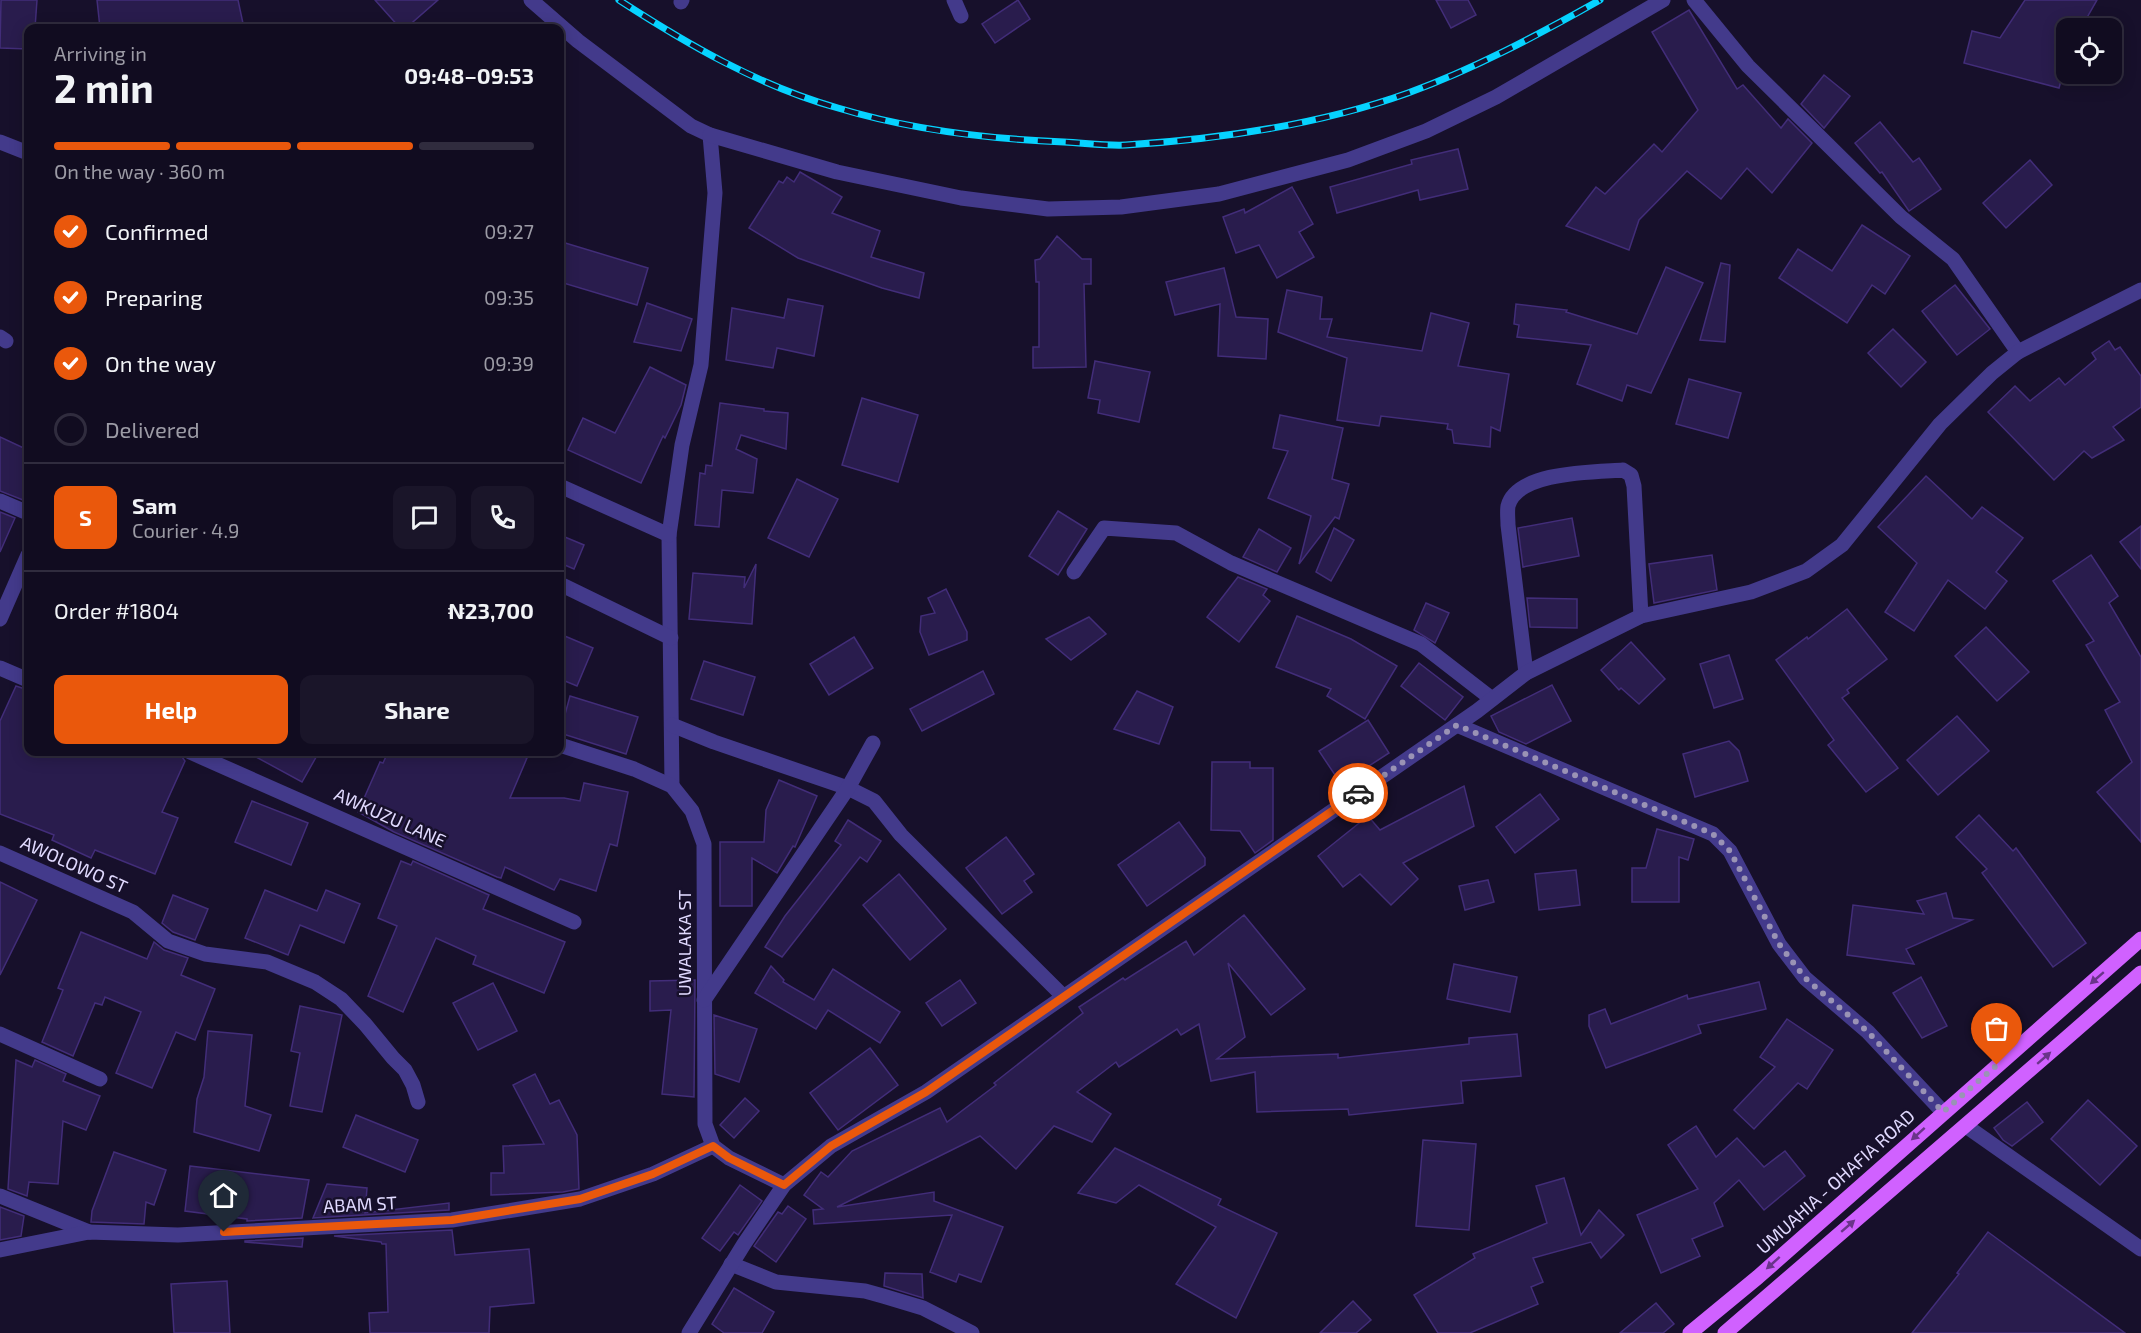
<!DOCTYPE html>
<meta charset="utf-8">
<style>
body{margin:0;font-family:"Exo 2",sans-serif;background:#1a1529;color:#f1f3f6;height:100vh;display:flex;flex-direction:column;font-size:22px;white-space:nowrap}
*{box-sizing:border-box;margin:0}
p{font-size:20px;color:#9c9ba5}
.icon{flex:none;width:33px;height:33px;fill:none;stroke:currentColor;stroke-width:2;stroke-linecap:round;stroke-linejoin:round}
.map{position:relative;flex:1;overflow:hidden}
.drawer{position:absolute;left:24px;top:24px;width:540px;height:732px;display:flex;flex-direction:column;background:#110c20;border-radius:12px;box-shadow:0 3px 15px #0003,0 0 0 2px #302c3e}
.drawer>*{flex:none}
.fabs{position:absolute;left:2056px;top:18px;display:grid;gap:12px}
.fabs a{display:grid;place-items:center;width:66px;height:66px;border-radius:12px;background:#110c20;box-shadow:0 3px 15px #0003,0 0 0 2px #302c3e;font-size:30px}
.pin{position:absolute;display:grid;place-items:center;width:51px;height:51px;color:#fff;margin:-62px -26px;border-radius:50% 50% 50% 0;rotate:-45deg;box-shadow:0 0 6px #0007}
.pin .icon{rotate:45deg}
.courier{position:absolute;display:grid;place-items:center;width:60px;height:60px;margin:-30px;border:4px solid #ea580c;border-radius:50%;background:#fff;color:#222;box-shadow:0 2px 8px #0007}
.headline em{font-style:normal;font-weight:700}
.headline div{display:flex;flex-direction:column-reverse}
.headline{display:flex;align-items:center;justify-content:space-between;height:102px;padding:0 30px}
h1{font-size:39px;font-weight:700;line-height:45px}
.bar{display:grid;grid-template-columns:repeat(4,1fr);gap:9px 6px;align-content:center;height:72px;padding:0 30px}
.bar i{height:8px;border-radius:4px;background:#302c3e}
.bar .on{background:#ea580c}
.bar p{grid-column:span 4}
.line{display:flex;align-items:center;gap:15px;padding:0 30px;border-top:2px solid #302c3e}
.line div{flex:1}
.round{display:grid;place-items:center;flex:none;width:63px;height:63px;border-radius:12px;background:#1a1529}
ol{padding:0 30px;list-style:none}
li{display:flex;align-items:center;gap:18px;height:66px}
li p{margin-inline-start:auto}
li .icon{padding:6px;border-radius:50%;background:#ea580c;color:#fff;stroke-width:4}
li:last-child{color:#9c9ba5}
li i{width:33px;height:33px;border:3px solid #302c3e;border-radius:50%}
.primary-button{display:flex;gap:12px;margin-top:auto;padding:12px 30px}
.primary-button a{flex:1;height:69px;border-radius:12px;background:#ea580c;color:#fff;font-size:24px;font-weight:700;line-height:69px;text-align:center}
.primary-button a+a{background:#1a1529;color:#f1f3f6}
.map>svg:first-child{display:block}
.building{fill:#291c4d;stroke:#422d79;stroke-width:1.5}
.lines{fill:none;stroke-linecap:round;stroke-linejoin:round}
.minor{stroke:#433a8b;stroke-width:15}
.major{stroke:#d061ff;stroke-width:15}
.rail-casing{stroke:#06d3ff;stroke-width:7}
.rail{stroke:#17102b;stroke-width:4.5;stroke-dasharray:14;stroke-linecap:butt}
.oneway{fill:#6a348a}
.done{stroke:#9a93b5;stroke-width:6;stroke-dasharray:0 10.8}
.route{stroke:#ea580c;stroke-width:8}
.labels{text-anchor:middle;stroke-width:5;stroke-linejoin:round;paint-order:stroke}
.street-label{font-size:18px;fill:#e1daff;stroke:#17102b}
</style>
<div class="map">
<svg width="2141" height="1333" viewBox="0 0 2141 1333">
<rect width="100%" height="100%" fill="#17102b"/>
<g class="building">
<polygon points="1,0 37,0 35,28 28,28 28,49 0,48"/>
<polygon points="97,0 238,0 244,28 100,28"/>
<polygon points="375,0 438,0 406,28 400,28"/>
<polygon points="1018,0 1030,19 995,43 982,24"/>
<polygon points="1436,0 1468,0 1476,15 1451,28"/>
<polygon points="2025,0 2097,0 2081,28 2067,28 2067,58 2059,88 1964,63 1972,31 2000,38"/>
<polygon points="1689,10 1737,89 1743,85 1781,128 1788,119 1812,143 1772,193 1747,168 1721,199 1687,171 1639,220 1629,250 1566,226 1596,187 1605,194 1654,144 1662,152 1698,110 1652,32"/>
<polygon points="1824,75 1850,96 1824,128 1801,104"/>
<polygon points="1880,122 1913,162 1919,158 1941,189 1909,211 1882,172 1880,173 1855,143"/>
<polygon points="1458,149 1468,189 1420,200 1418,190 1337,213 1330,187 1412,164 1411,160"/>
<polygon points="2030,160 2052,185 2006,228 1983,203"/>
<polygon points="800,172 842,197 832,213 880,231 871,257 924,273 919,298 882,288 798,258 749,228 779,181 783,183 787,177 794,182"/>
<polygon points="1292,187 1313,224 1299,232 1314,257 1277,278 1259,245 1236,253 1223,217 1244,209 1245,213"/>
<polygon points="1862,225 1910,256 1885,294 1872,285 1847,323 1779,278 1798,249 1832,271"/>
<polygon points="1057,236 1082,259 1091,259 1091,284 1084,284 1086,367 1033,368 1033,347 1039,347 1039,282 1036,282 1035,260 1040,259"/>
<polygon points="562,242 648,268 637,305 560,282 560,252"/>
<polygon points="1721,263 1730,265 1725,342 1700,340"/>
<polygon points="1666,267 1703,283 1651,393 1627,385 1622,401 1577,384 1591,345 1517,337 1519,325 1514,324 1516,304 1567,310 1566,312 1637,334"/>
<polygon points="1224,268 1236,317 1268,319 1266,359 1218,356 1220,304 1175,315 1166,282"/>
<polygon points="1955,285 1990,329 1957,355 1922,311"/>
<polygon points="1287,290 1322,297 1320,319 1332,319 1327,337 1422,351 1431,313 1469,323 1458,366 1509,374 1500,431 1491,427 1490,447 1454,443 1452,430 1447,429 1448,424 1381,416 1379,426 1337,420 1347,358 1278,332"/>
<polygon points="788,299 823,306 814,356 777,348 773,368 726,360 732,308 784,318"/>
<polygon points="647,303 692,319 681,351 634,342"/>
<polygon points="1893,329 1926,362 1901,387 1868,353"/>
<polygon points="2109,341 2115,350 2120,347 2141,376 2141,407 2113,427 2124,440 2092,458 2084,451 2054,480 1988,412 2015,386 2030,401 2059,378 2065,385 2096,359 2092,353"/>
<polygon points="1095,361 1150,372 1139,422 1098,413 1100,400 1088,398"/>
<polygon points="650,367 686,385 681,405 665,438 663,436 641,483 568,450 583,418 615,433"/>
<polygon points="1689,379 1741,393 1728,438 1676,424"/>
<polygon points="862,398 918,415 898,482 842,465"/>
<polygon points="720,403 764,409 764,411 788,413 786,449 741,435 736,449 757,459 753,493 722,490 719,527 695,525 700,473 705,474 706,465 712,466"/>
<polygon points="1280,415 1343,428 1332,479 1349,484 1339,519 1335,517 1299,564 1311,516 1268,498 1288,451 1273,448"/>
<polygon points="0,437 28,450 28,488 23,500 0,491"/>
<polygon points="1926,476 1972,519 1982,507 2023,538 1996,572 2007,581 1985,609 1948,580 1914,631 1885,612 1917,563 1878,527"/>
<polygon points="797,479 838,499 809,557 768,538"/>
<polygon points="1058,511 1087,529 1058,575 1029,556"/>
<polygon points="0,512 15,518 0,552"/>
<polygon points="1572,518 1579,556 1523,567 1518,528"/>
<polygon points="2141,526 2141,569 2120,542"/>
<polygon points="1334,528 1354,540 1331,581 1316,572"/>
<polygon points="1259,529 1291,548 1277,572 1243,557"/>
<polygon points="560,535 584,545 574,569 560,563"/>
<polygon points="1712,555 1717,590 1654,603 1649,564"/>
<polygon points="2091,555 2118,596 2109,603 2141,657 2141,842 2097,792 2132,762 2105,710 2120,702 2086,645 2094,641 2053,581"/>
<polygon points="756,564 752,624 689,619 693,573 745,577 744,588"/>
<polygon points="1238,577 1267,589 1263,595 1270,601 1239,642 1207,617"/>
<polygon points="946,589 967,632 967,640 929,655 920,632 921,616 935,613 928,598"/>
<polygon points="1527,598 1577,599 1577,628 1530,627"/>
<polygon points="1426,603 1449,613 1435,643 1414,630"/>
<polygon points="1847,609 1887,659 1847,690 1849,693 1842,698 1898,768 1866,792 1828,745 1834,740 1776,660 1807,637 1808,639"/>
<polygon points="1297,616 1351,639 1397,666 1365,719 1327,696 1331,689 1276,667"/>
<polygon points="1089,617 1106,634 1071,660 1046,639"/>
<polygon points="1986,627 2029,672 1997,701 1955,656"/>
<polygon points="560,634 593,648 577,686 560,679"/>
<polygon points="854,637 873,668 829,695 810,664"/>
<polygon points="1631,642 1665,679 1639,704 1621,688 1619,690 1601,670"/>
<polygon points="1729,655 1743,699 1714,708 1700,664"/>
<polygon points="704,661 755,677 743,715 691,699"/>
<polygon points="1419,663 1463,697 1445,720 1401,686"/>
<polygon points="983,671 994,694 922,731 910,709"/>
<polygon points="1552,685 1571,721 1526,744 1499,732 1491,716"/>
<polygon points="16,686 28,690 28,752 180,752 182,757 185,761 162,812 178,818 155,874 95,850 91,858 52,840 54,835 0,814 0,721"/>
<polygon points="1137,691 1173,707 1159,744 1114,729"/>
<polygon points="570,696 638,717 626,754 560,733"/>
<polygon points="1957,716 1989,751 1938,795 1907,760"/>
<polygon points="1368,720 1389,753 1341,784 1319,751"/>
<polygon points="1729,741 1739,751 1748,781 1695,797 1683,754"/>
<polygon points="247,752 319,752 302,782"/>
<polygon points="388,752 512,752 527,758 510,798 564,798 580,801 584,783 628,792 617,846 610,844 596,891 560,879 554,890 505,867 501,878 497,877 394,832 358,812 380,762 383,763"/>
<polygon points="1212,762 1250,762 1250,768 1273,768 1273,840 1255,853 1240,831 1211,830"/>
<polygon points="779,780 817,796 795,847 793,846 777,873 752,858 752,906 720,906 720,842 764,842 766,810"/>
<polygon points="1464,786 1474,826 1403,863 1418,879 1391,905 1360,874 1343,887 1318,856 1368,816 1380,830"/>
<polygon points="1540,794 1559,819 1515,853 1496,827"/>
<polygon points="252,801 308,823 291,865 235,842"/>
<polygon points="1979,815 2013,851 2016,848 2086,943 2053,967 1982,873 1987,869 1956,837"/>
<polygon points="848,820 881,841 867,862 860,857 782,957 765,947 785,916 841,845 835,841"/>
<polygon points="1179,822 1205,858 1205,865 1147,906 1118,865"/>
<polygon points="1657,829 1694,839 1688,860 1679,857 1679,902 1632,902 1632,868 1646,868"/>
<polygon points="1006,837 1034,874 1024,881 1032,892 1002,914 966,868"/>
<polygon points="401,861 411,865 413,861 489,895 483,909 565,942 544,993 473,964 476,956 436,938 403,1012 368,996 397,926 378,918"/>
<polygon points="1576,870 1580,905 1539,910 1535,874"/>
<polygon points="899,874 946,929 910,960 863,905"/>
<polygon points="1488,880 1494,902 1465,910 1459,886"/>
<polygon points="0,882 37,900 0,975"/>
<polygon points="265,890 317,911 326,890 360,904 344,943 300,925 288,955 245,938"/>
<polygon points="1946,893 1953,918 1972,920 1906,949 1914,964 1847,955 1853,905 1924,914 1917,901"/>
<polygon points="173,895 208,909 195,940 173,932 162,923"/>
<polygon points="1244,915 1305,989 1271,1015 1228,963 1245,1037 1217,1059 1338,1054 1338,1058 1469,1044 1469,1038 1517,1034 1521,1076 1461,1081 1463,1103 1349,1115 1348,1109 1257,1112 1255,1072 1211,1081 1199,1024 1181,1035 1177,1029 1119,1067 1116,1062 1077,1092 1111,1114 1092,1142 1054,1126 1016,1169 980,1136 837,1207 934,1192 934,1201 1003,1227 981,1282 959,1274 956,1282 930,1272 952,1215 814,1224 813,1210 823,1209 804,1195 821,1172 828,1177 852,1151 940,1108 947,1122 996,1085 994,1083 1083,1013 1079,1007 1123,978 1125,980 1186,941 1194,955"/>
<polygon points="81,932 147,959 154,942 164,950 188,958 181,975 215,989 195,1040 176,1032 152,1088 116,1073 141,1012 105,997 102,1005 95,1003 73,1056 42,1042 63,990 58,988"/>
<polygon points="1454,964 1517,977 1510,1012 1447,999"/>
<polygon points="771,966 784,980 783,982 814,1000 833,969 900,1012 880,1043 828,1010 816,1029 755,993"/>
<polygon points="1921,977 1947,1026 1922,1038 1893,993"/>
<polygon points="695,980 694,1097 662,1094 671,1010 650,1011 650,981"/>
<polygon points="960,980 976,1003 942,1026 926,1003"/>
<polygon points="1759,982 1766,1009 1698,1025 1701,1033 1606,1068 1589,1026 1589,1015 1605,1009 1611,1024 1687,995 1688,999"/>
<polygon points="493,983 517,1031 478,1050 453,1003"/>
<polygon points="300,1006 342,1015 322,1112 290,1106 300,1053 291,1051"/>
<polygon points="714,1015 757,1029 739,1082 715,1074"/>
<polygon points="1787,1019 1833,1050 1807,1089 1798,1083 1754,1129 1734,1110 1775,1067 1760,1057"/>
<polygon points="208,1031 252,1035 245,1106 271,1115 259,1151 194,1132 197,1099 204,1077"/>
<polygon points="870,1048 898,1085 838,1130 810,1093"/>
<polygon points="16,1060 32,1067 35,1060 66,1074 63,1081 100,1096 86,1130 63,1121 58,1184 29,1182 27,1196 8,1189"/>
<polygon points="535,1074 550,1104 559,1100 577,1135 579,1189 563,1192 491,1195 491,1173 504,1173 503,1146 544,1144 513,1085"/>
<polygon points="745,1098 759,1111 734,1138 720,1125"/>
<polygon points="2088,1100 2137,1146 2100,1185 2051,1139"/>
<polygon points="2027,1102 2043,1122 2012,1146 2003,1140 1994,1128"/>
<polygon points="356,1115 418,1140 405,1172 343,1147"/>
<polygon points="1696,1126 1716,1157 1737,1138 1764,1167 1785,1151 1805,1176 1764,1210 1739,1180 1714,1203 1723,1226 1692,1239 1700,1256 1661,1273 1637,1215 1698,1189 1668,1145"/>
<polygon points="1423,1140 1476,1144 1469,1230 1416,1226"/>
<polygon points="1115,1148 1221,1199 1218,1205 1277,1233 1236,1318 1176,1284 1216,1227 1139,1185 1116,1203 1078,1193"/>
<polygon points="114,1152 166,1170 154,1205 146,1202 144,1224 91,1222 92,1211"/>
<polygon points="190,1166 309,1180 302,1218 247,1221 247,1219 185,1211"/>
<polygon points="1564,1178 1581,1235 1599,1210 1624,1235 1601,1258 1591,1242 1533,1258 1543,1282 1531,1287 1538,1304 1470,1333 1438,1333 1414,1295 1475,1258 1473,1254 1547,1223 1536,1186"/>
<polygon points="327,1184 367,1188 365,1213 449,1203 449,1210 313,1218"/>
<polygon points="740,1185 762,1201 738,1235 734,1232 720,1251 702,1238"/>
<polygon points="788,1206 806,1219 776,1262 754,1246 778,1212 782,1214"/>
<polygon points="0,1207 24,1216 21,1236 0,1240"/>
<polygon points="452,1230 455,1255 529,1249 534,1303 490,1307 489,1333 370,1333 369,1313 388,1312 386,1244 382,1244 381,1242 334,1236"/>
<polygon points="1988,1232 2125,1333 1912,1333 1959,1274 1957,1273"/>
<polygon points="303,1238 302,1247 245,1242 245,1241"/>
<polygon points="885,1273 922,1274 923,1298 884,1286"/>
<polygon points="227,1281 230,1333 174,1333 171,1284"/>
<polygon points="734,1288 774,1312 762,1333 724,1333 712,1324"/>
<polygon points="1353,1301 1371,1320 1356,1333 1320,1333"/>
<polygon points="1656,1303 1674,1324 1663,1333 1620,1333"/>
</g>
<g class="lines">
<g class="minor">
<polyline points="531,0 578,41 691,126 710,135 715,193 701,365 682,445 669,535 672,786"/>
<polyline points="954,0 961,16"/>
<polyline points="1694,0 1748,66 1901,217 1953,259 2018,352"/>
<polyline points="681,2 682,0"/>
<polyline points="710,135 837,172 961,198 1048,209 1121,207 1219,194 1348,160 1426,131 1496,97 1663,0"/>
<polyline points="0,142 28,153"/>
<polyline points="0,337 6,341"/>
<polyline points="560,486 669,535"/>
<polyline points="0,501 28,513"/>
<polyline points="1074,572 1104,528 1176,533 1231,563 1421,644 1492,699"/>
<polyline points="560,584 671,638"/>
<polyline points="0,619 28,555"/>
<polyline points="0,668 28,680"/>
<path d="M 1526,673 L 1508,525 C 1508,519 1507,512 1508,506 C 1517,471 1595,472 1623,470 L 1631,475 L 1634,486 L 1641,616"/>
<polyline points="672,725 714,742 848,788 874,801 901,835 1063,996"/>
<polyline points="1457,725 1713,834 1730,851 1779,944 1805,978 1868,1032 1943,1112"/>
<polyline points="560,745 634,769 672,786 692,811 704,844 705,1124 713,1146 729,1158 784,1185"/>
<polyline points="190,752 574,922"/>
<polyline points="0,853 133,912 168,941 205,954 267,962 315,982 341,999 365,1024 393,1058 405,1070 413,1085 418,1102"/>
<polyline points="704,1000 848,788 873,743"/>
<polyline points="0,1034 100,1079"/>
<polyline points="1966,1126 2141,1249"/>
<polyline points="0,1196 89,1232"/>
<polyline points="0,1250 89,1232 178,1235 452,1220 580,1199 653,1174 713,1146"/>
<polyline points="731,1264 776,1282 865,1291 883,1296 923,1308 972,1333"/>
<polyline points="689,1333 744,1244 784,1185 831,1146 926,1092 1477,711 1526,673 1641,616 1751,592 1806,571 1842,545 1940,424 1992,373 2018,352 2141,290"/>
</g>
<g class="major">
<polyline points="1690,1333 1758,1277 2141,939"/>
<path d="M 1725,1333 C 1863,1213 2003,1094 2141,973"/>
</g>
<defs>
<path id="rail" d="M 619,0 C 687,44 759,86 838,108 C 911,130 988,139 1064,142 C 1085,143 1106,146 1126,145 C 1221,139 1319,125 1408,93 C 1474,69 1538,35 1600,0"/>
</defs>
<use href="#rail" class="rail-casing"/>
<use href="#rail" class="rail"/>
</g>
<defs><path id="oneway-solid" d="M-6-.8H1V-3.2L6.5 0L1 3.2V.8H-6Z" transform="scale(1.5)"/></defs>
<g class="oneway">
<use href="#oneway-solid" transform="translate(2097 978) rotate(139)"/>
<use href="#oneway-solid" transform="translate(2044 1058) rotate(-41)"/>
<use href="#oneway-solid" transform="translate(1918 1134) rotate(138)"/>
<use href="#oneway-solid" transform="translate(1848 1226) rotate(-41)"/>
<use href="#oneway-solid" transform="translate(1773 1263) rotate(138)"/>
</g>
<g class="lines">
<polyline class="done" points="1358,793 1457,725 1713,834 1730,851 1779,944 1805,978 1868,1032 1943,1112 1997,1065"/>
<polyline class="route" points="224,1232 452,1220 580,1199 653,1174 713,1146 729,1158 784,1185 831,1146 926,1092 1358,793"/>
</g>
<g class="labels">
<g class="street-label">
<text transform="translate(390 818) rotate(24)" y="6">AWKUZU LANE</text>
<text transform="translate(74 865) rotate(24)" y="6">AWOLOWO ST</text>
<text transform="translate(685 943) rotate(-90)" y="6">UWALAKA ST</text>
<text transform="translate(1836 1182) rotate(-42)" y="6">UMUAHIA - OHAFIA ROAD</text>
<text transform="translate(360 1205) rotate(-3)" y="6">ABAM ST</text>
</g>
</g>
</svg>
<div class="fabs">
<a><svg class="icon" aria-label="locate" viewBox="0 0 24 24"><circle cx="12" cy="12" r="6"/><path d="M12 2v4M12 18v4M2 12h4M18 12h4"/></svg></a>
</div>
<div class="pin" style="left:1997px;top:1065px;background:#ea580c"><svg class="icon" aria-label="bag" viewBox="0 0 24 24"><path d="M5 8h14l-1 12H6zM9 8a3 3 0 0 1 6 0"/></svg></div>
<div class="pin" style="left:224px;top:1232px;background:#1f2937"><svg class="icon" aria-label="home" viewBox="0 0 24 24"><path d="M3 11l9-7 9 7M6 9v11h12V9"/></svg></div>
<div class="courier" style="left:1358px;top:793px"><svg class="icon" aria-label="car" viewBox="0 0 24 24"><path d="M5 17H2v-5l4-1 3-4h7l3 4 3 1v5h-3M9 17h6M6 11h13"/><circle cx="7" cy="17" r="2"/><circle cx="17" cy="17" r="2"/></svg></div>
<section class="drawer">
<div class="headline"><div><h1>2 min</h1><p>Arriving in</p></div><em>09:48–09:53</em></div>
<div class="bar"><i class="on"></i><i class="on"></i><i class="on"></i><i></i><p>On the way · 360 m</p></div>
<ol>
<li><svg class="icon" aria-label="check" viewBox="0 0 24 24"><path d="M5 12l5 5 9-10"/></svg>Confirmed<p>09:27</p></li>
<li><svg class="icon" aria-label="check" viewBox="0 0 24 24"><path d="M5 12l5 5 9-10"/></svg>Preparing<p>09:35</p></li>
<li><svg class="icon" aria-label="check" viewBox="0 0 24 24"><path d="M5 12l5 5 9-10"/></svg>On the way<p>09:39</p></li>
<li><i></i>Delivered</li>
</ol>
<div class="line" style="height:108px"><b class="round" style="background:#ea580c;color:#fff">S</b><div><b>Sam</b><p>Courier · 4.9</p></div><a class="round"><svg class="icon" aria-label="chat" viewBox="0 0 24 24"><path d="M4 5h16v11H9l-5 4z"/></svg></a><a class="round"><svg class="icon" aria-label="phone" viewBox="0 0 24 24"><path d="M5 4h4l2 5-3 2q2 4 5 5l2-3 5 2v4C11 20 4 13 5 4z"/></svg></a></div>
<div class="line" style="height:78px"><div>Order #1804</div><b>₦23,700</b></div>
<div class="primary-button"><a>Help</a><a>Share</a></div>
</section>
</div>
